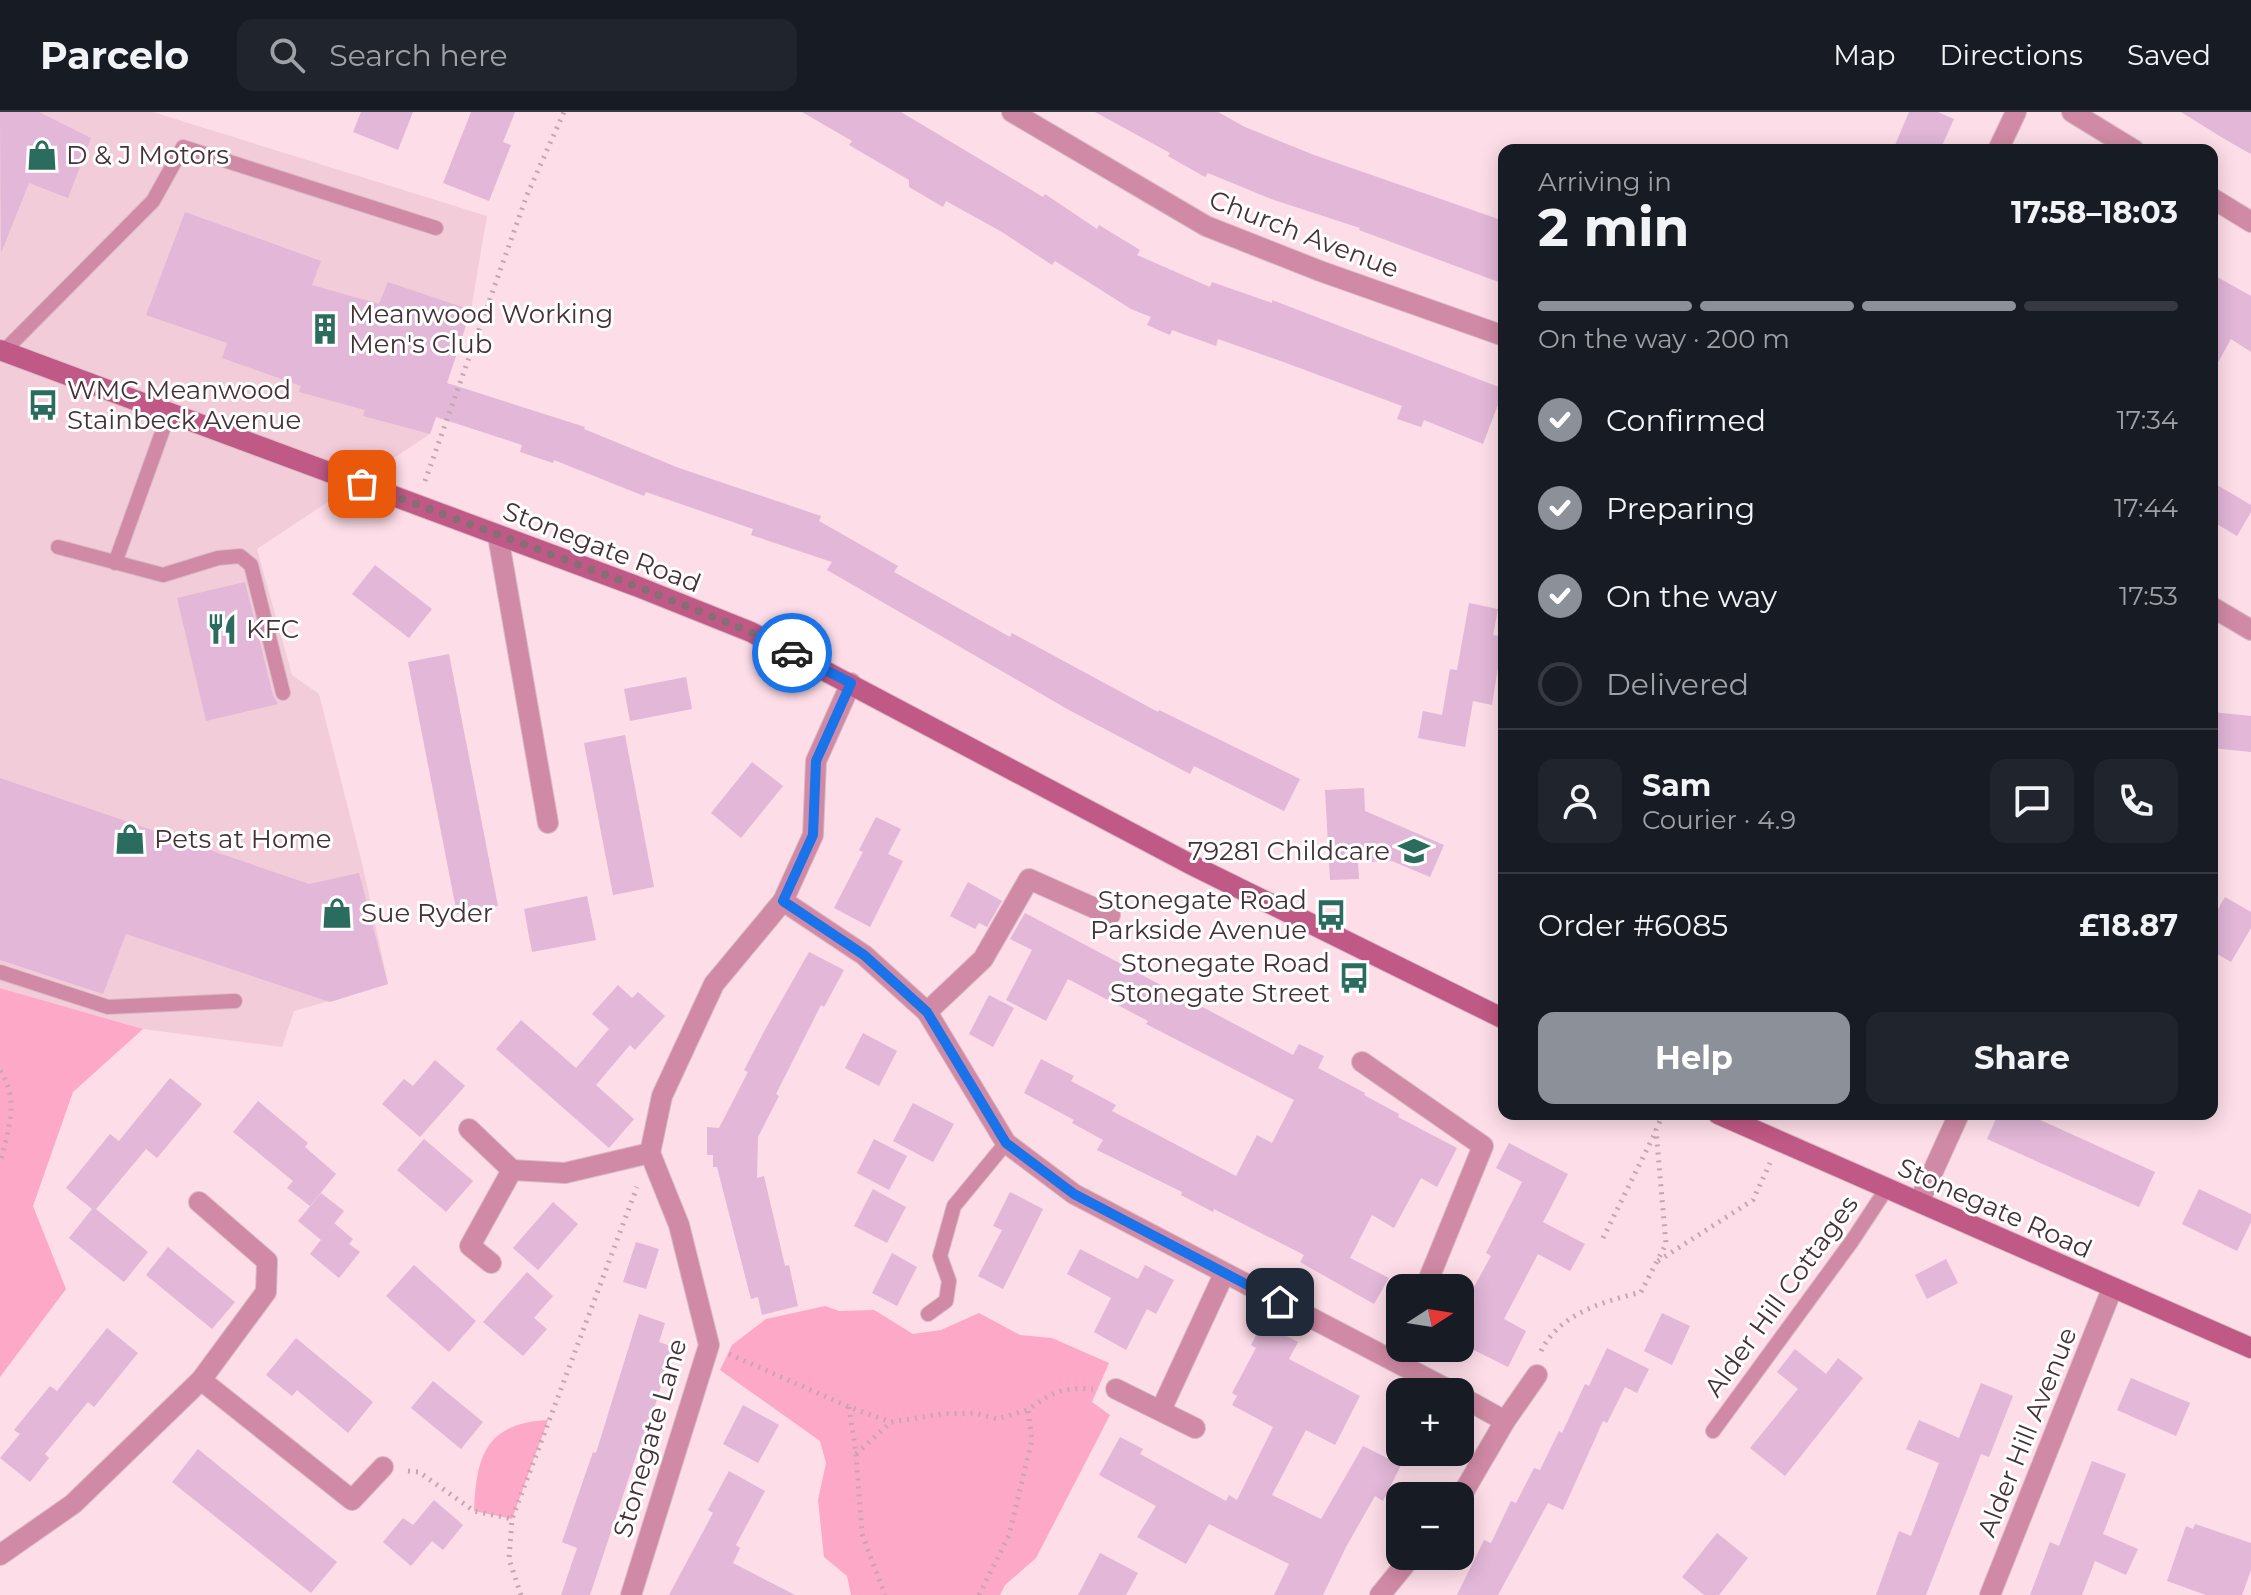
<!DOCTYPE html>
<meta charset="utf-8">
<style>
body{margin:0;font-family:Montserrat,sans-serif;background:#20242c;color:#f1f3f6;height:100vh;display:flex;flex-direction:column;font-size:30px;white-space:nowrap}
*{box-sizing:border-box;margin:0}
p{font-size:26px;color:#9ea1a6}
.icon{flex:none;width:44px;height:44px;fill:none;stroke:currentColor;stroke-width:2;stroke-linecap:round;stroke-linejoin:round}
.map{position:relative;flex:1;overflow:hidden}
.sheet{position:absolute;left:1498px;top:32px;width:720px;height:976px;display:flex;flex-direction:column;background:#171b24;border-radius:16px;box-shadow:0 4px 20px #0003}
.sheet>*{flex:none}
.needle{width:52px;rotate:78deg}
.buttons{position:absolute;left:1386px;top:1162px;display:grid;gap:16px}
.buttons a{display:grid;place-items:center;width:88px;height:88px;border-radius:16px;background:#171b24;box-shadow:0 4px 20px #0003;font-size:40px}
.pin{position:absolute;display:grid;place-items:center;width:68px;height:68px;color:#fff;margin:-34px;border-radius:16px;box-shadow:0 4px 12px #0006}
.courier{position:absolute;display:grid;place-items:center;width:80px;height:80px;margin:-40px;border:6px solid #1a73e8;border-radius:50%;background:#fff;color:#222;box-shadow:0 2px 10px #0007}
.overview em{font-style:normal;font-weight:700}
.overview div{display:flex;flex-direction:column-reverse}
.overview{display:flex;align-items:center;justify-content:space-between;height:136px;padding:0 40px}
h1{font-size:52px;font-weight:700;line-height:60px}
.bar{display:grid;grid-template-columns:repeat(4,1fr);gap:12px 8px;align-content:center;height:96px;padding:0 40px}
.bar i{height:10px;border-radius:6px;background:#363941}
.bar .on{background:#8c9099}
.bar p{grid-column:span 4}
.line{display:flex;align-items:center;gap:20px;padding:0 40px;border-top:2px solid #363941}
.line div{flex:1}
.round{display:grid;place-items:center;flex:none;width:84px;height:84px;border-radius:16px;background:#20242c}
ol{padding:0 40px;list-style:none}
li{display:flex;align-items:center;gap:24px;height:88px}
li p{margin-inline-start:auto}
li .icon{padding:8px;border-radius:50%;background:#8c9099;color:#fff;stroke-width:4}
li:last-child{color:#9ea1a6}
li i{width:44px;height:44px;border:4px solid #363941;border-radius:50%}
.primary-button{display:flex;gap:16px;margin-top:auto;padding:16px 40px}
.primary-button a{flex:1;height:92px;border-radius:16px;background:#8c9099;color:#fff;font-size:32px;font-weight:700;line-height:92px;text-align:center}
.primary-button a+a{background:#20242c;color:#f1f3f6}
header{display:flex;align-items:center;gap:48px;box-sizing:border-box;height:112px;padding:0 40px;background:#171b24;border-bottom:2px solid #363941}
header strong{font-size:38px}
nav{display:flex;gap:44px;margin-inline-start:auto;font-size:28px}
.search{width:560px;height:72px;background:#20242c;display:flex;align-items:center;gap:20px;box-sizing:border-box;padding:0 28px;border-radius:16px;color:#9ea1a6;font-size:30px}
.map>svg:first-child{display:block}
.built{fill:#f2cdd9}
.green{fill:#fea8c8}
.building{fill:#e2b7d7}
.lines{fill:none;stroke-linecap:round;stroke-linejoin:round}
.service-casing{stroke:#d8bbc5;stroke-width:16}
.minor-casing{stroke:#d8bbc5;stroke-width:22}
.secondary-casing{stroke:#d8bbc5;stroke-width:22}
.path{stroke:#c4a7b1;stroke-width:5;stroke-dasharray:2 6;stroke-linecap:butt}
.service{stroke:#d18aa5;stroke-width:14}
.minor{stroke:#d18aa5;stroke-width:20}
.secondary{stroke:#c05985;stroke-width:20}
.done{stroke:#866d76;stroke-width:8;stroke-dasharray:0 14.4}
.route{stroke:#1a73e8;stroke-width:10}
.labels{text-anchor:middle;stroke-width:6;stroke-linejoin:round;paint-order:stroke}
.poi-label{font-size:26px;fill:#463139;stroke:#fff;text-anchor:start}
.street-label{font-size:26px;fill:#463139;stroke:#fff}
</style>
<header>
<strong>Parcelo</strong>
<div class="search"><svg class="icon" aria-label="search" viewBox="0 0 24 24"><circle cx="10" cy="10" r="6"/><path d="M15 15l6 6"/></svg>Search here</div>
<nav><a>Map</a><a>Directions</a><a>Saved</a></nav>
</header>
<div class="map">
<svg width="2251" height="1483" viewBox="0 0 2251 1483">
<rect width="100%" height="100%" fill="#fddde8"/>
<polygon class="built" points="0,0 153,0 487,104 471,198 430,322 257,437 292,563 319,582 363,755 388,872 294,899 282,935 143,917 0,876"/>
<g class="green">
<polygon points="0,876 143,917 73,980 33,1094 66,1177 0,1265"/>
<polygon points="825,1194 839,1199 874,1198 913,1222 941,1218 979,1201 1020,1223 1052,1226 1109,1251 1092,1290 1110,1303 1036,1446 1005,1473 1000,1483 851,1483 847,1464 824,1445 818,1388 826,1351 820,1329 720,1258 732,1233 766,1207"/>
<path d="M 548,1308 L 512,1407 L 474,1399 C 476,1344 486,1311 548,1308 Z"/>
</g>
<g class="building">
<polygon points="0,0 39,0 91,26 68,86 29,71 1,141"/>
<polygon points="361,0 413,0 398,38 353,20"/>
<polygon points="471,0 515,0 503,30 511,33 489,89 443,71"/>
<polygon points="802,0 901,0 1043,85 1045,82 1097,117 1099,113 1140,138 1137,143 1210,175 1212,170 1272,191 1272,188 1504,277 1483,332 1424,308 1421,315 1397,307 1402,294 1278,248 1218,227 1216,234 1172,218 1170,223 1147,213 1151,205 1131,197 1055,149 1052,153 1002,120 946,89 943,95 909,75 909,68 849,33 852,29"/>
<polygon points="1095,0 1218,0 1245,15 1314,43 1504,109 1504,172 1359,118 1360,116 1271,87 1208,61 1205,65 1168,44 1170,41"/>
<polygon points="1909,0 1938,0 1954,7 1940,38 1893,38"/>
<polygon points="2181,0 2251,0 2251,42 2226,28"/>
<polygon points="185,100 321,149 312,173 379,192 388,170 471,198 447,271 585,315 584,317 679,356 821,404 819,409 898,454 894,460 1010,525 1012,521 1158,600 1159,598 1300,667 1284,699 1194,654 1190,662 1069,598 827,458 832,450 751,423 753,417 646,380 644,384 554,348 553,351 520,340 522,333 436,305 430,322 363,304 365,298 299,280 301,274 222,246 227,231 146,203"/>
<polygon points="2212,162 2251,184 2251,240 2231,227 2212,261"/>
<polygon points="2212,370 2251,393 2251,400 2237,424 2212,409"/>
<polygon points="375,453 432,497 409,526 352,482"/>
<polygon points="245,470 273,583 278,592 206,609 177,486"/>
<polygon points="1469,491 1498,497 1493,523 1504,525 1504,550 1499,549 1492,593 1473,589 1465,635 1418,626 1423,599 1442,603 1450,557 1457,558"/>
<polygon points="449,542 498,794 457,802 408,550"/>
<polygon points="686,565 692,597 630,609 624,577"/>
<polygon points="2212,600 2251,604 2251,640 2212,636"/>
<polygon points="625,623 654,775 613,783 584,631"/>
<polygon points="752,650 783,674 741,726 711,701"/>
<polygon points="0,666 309,772 359,761 388,872 330,890 126,822 103,882 0,848"/>
<polygon points="1364,676 1365,699 1444,733 1430,765 1392,749 1358,750 1359,767 1330,768 1325,678"/>
<polygon points="876,705 901,717 888,742 903,749 870,815 834,796 863,740 859,738"/>
<polygon points="968,770 1002,789 987,815 979,811 975,817 950,804"/>
<polygon points="587,784 596,828 532,840 524,797"/>
<polygon points="2225,785 2251,800 2251,816 2231,850 2212,839 2212,807"/>
<polygon points="1025,801 1293,943 1299,932 1324,944 1318,956 1365,981 1364,983 1399,1002 1398,1005 1457,1036 1437,1075 1421,1066 1394,1116 1372,1103 1350,1146 1389,1166 1374,1192 1300,1150 1304,1143 1214,1097 1213,1100 1181,1083 1182,1080 1097,1038 1103,1028 1072,1011 1074,1008 1024,981 1041,947 1074,964 1071,969 1116,993 1112,999 1236,1064 1257,1023 1272,1031 1294,988 1146,912 1148,909 1068,867 1046,909 1006,888 1032,838 1010,827"/>
<polygon points="809,840 844,858 824,895 821,893 776,982 779,984 758,1025 757,1066 764,1064 785,1154 789,1153 798,1194 762,1203 758,1185 751,1187 717,1055 713,1055 713,1043 707,1043 707,1015 719,1016 748,960 744,958 767,914"/>
<polygon points="618,873 632,886 638,880 665,904 635,938 630,933 596,973 634,1007 609,1036 496,937 521,908 576,956 609,917 592,902"/>
<polygon points="989,883 1014,896 993,935 969,922"/>
<polygon points="863,921 897,939 879,974 845,956"/>
<polygon points="435,948 465,974 420,1025 382,992 404,967 413,974"/>
<polygon points="170,966 202,992 157,1046 146,1037 96,1097 148,1140 124,1170 69,1126 92,1097 66,1076 110,1022 119,1029"/>
<polygon points="258,989 308,1031 305,1035 336,1062 310,1094 287,1076 293,1069 233,1020"/>
<polygon points="913,991 954,1012 933,1050 893,1029"/>
<polygon points="1998,1002 2027,1002 2155,1060 2139,1095 1987,1027"/>
<polygon points="424,1027 473,1069 446,1100 397,1058"/>
<polygon points="874,1027 907,1044 889,1078 857,1061"/>
<polygon points="1509,1031 1568,1062 1543,1110 1585,1132 1570,1159 1538,1142 1504,1207 1526,1219 1508,1255 1460,1231 1460,1200 1491,1144 1486,1141 1522,1070 1496,1056"/>
<polygon points="873,1077 906,1095 887,1131 854,1114"/>
<polygon points="2199,1077 2251,1102 2251,1110 2237,1139 2182,1112"/>
<polygon points="1010,1080 1043,1097 1003,1177 978,1164 1002,1118 993,1114"/>
<polygon points="321,1081 344,1099 321,1128 298,1109"/>
<polygon points="553,1090 578,1112 538,1158 513,1136"/>
<polygon points="334,1111 353,1127 349,1132 360,1140 339,1166 310,1142"/>
<polygon points="636,1130 659,1137 646,1177 623,1170"/>
<polygon points="168,1135 235,1190 212,1217 146,1163"/>
<polygon points="1080,1137 1138,1167 1145,1153 1174,1168 1156,1202 1147,1197 1126,1238 1094,1220 1111,1186 1067,1162"/>
<polygon points="892,1141 917,1155 897,1194 872,1181"/>
<polygon points="1946,1147 1958,1171 1927,1187 1915,1163"/>
<polygon points="414,1153 476,1209 449,1240 386,1184"/>
<polygon points="527,1160 553,1184 534,1206 547,1217 523,1244 483,1210"/>
<polygon points="1662,1201 1690,1214 1672,1253 1644,1239"/>
<polygon points="639,1202 665,1211 659,1230 673,1235 643,1333 640,1332 590,1483 561,1483 577,1436 562,1430 593,1340 596,1341"/>
<polygon points="1262,1211 1298,1230 1289,1247 1360,1284 1335,1333 1306,1318 1272,1383 1321,1407 1363,1334 1401,1353 1383,1389 1375,1384 1346,1435 1323,1483 1274,1483 1289,1452 1209,1412 1186,1452 1137,1425 1156,1394 1099,1363 1120,1325 1143,1337 1140,1342 1226,1389 1229,1383 1237,1388 1273,1315 1232,1293 1237,1284 1232,1281 1256,1236 1251,1233"/>
<polygon points="107,1216 138,1241 94,1295 88,1290 45,1342 49,1346 30,1370 0,1346 20,1322 14,1318 50,1274 57,1279"/>
<polygon points="296,1226 373,1290 348,1321 297,1278 292,1284 266,1263"/>
<polygon points="1607,1236 1649,1257 1637,1281 1625,1275 1607,1311 1603,1309 1563,1398 1548,1391 1498,1483 1457,1483 1484,1428 1491,1431 1511,1389 1516,1391 1534,1356 1540,1358 1559,1319 1562,1321 1585,1272 1589,1274"/>
<polygon points="1795,1237 1826,1262 1838,1246 1863,1266 1785,1364 1750,1336 1798,1277 1777,1260"/>
<polygon points="2131,1266 2190,1291 2176,1324 2117,1298"/>
<polygon points="433,1269 483,1310 461,1337 411,1296"/>
<polygon points="1981,1271 2013,1284 1989,1345 1981,1342 1926,1483 1876,1483 1899,1419 1911,1424 1939,1351 1906,1337 1919,1308 1959,1326"/>
<polygon points="743,1293 779,1313 758,1351 723,1332"/>
<polygon points="198,1337 337,1450 311,1481 172,1370"/>
<polygon points="2092,1349 2126,1362 2103,1422 2138,1437 2126,1463 2095,1449 2082,1483 2030,1483 2050,1430 2059,1434"/>
<polygon points="729,1359 765,1379 736,1433 740,1436 733,1451 795,1483 669,1483 713,1401 708,1398"/>
<polygon points="434,1388 463,1413 443,1438 432,1429 411,1454 383,1430 403,1406 413,1413"/>
<polygon points="2195,1412 2251,1431 2251,1458 2242,1483 2206,1483 2167,1469 2186,1414 2193,1417"/>
<polygon points="1717,1421 1748,1446 1719,1483 1704,1483 1682,1465"/>
<polygon points="1100,1441 1138,1461 1126,1483 1078,1483"/>
</g>
<g class="lines">
<defs>
<g id="service">
<polyline points="3,240 153,89 183,35 436,116"/>
<polyline points="58,435 163,463 218,446 240,444 251,453 283,581"/>
<polyline points="115,451 169,301"/>
<polyline points="0,860 108,895 235,889"/>
<polyline points="928,1202 946,1189 949,1169 940,1144 954,1094 1006,1031"/>
<polyline points="1713,1319 1852,1129 1887,1076"/>
</g>
<g id="minor">
<polyline points="1012,0 1206,114 1320,159 1504,224"/>
<polyline points="2072,0 2134,38"/>
<polyline points="1998,38 2016,0"/>
<polyline points="2212,86 2251,110"/>
<polyline points="498,424 548,711"/>
<polyline points="2212,495 2251,518"/>
<polyline points="783,789 864,843 927,900 1006,1031 1074,1082 1453,1280"/>
<polyline points="927,900 983,847 1029,767 1110,803"/>
<polyline points="1362,950 1483,1034 1425,1176"/>
<polyline points="469,1017 512,1058"/>
<polyline points="1919,1090 1959,1002"/>
<polyline points="491,1151 470,1134 512,1058 565,1061 650,1041"/>
<polyline points="201,1268 352,1388 383,1355"/>
<polyline points="1116,1277 1195,1316"/>
<polyline points="1460,1284 1505,1309"/>
<polyline points="1161,1298 1224,1162"/>
<polyline points="1460,1386 1505,1309 1537,1263"/>
<polyline points="0,1443 73,1392 201,1268 266,1180 267,1149 199,1090"/>
<polyline points="631,1483 709,1233 679,1113 650,1041 662,984 714,872 783,789 813,723 816,649 851,571"/>
<polyline points="1380,1483 1412,1444"/>
<polyline points="1990,1483 2112,1177"/>
</g>
<g id="secondary">
<polyline points="0,238 636,474 751,520 1190,752 1504,907"/>
<polyline points="1718,1002 2251,1236"/>
</g>
</defs>
<use href="#service" class="service-casing"/>
<use href="#minor" class="minor-casing"/>
<use href="#secondary" class="secondary-casing"/>
<g class="path">
<polyline points="425,369 527,83 564,0"/>
<path d="M 0,959 C 20,986 8,1021 0,1050"/>
<polyline points="1603,1126 1656,1019"/>
<polyline points="1658,1149 1753,1088 1770,1051"/>
<path d="M 1541,1239 C 1560,1201 1603,1190 1641,1180 L 1666,1132 L 1656,1018 L 1663,1002"/>
<polyline points="729,1242 849,1295 891,1310 942,1302 975,1301 997,1307 1028,1298"/>
<polyline points="849,1295 856,1342 862,1422 885,1483"/>
<polyline points="856,1342 891,1310"/>
<polyline points="408,1359 419,1360 474,1399 512,1407"/>
<polyline points="521,1483 509,1447 512,1407 637,1075"/>
<path d="M 979,1483 L 1009,1423 L 1032,1328 L 1028,1298 C 1052,1280 1062,1275 1093,1277"/>
</g>
<use href="#service" class="service"/>
<use href="#minor" class="minor"/>
<use href="#secondary" class="secondary"/>
</g>
<g class="lines">
<polyline class="done" points="362,372 636,474 751,520 792,541"/>
<polyline class="route" points="792,541 851,571 816,649 813,723 783,789 864,843 927,900 1006,1031 1074,1082 1280,1190"/>
</g>
<defs>
<symbol id="shop-bare" viewBox="-9 -9 18 18"><path d="M-5-2.5h2.3a2.7 3.5 0 0 1 5.4 0H5L5.5 6h-11ZM-1.5-2.5h3a1.5 2.3 0 0 0-3 0Z" fill="#2a6c5d" stroke="#fff" stroke-width="2.5" paint-order="stroke"/></symbol>
<symbol id="building-bare" viewBox="-9 -9 18 18"><path d="M-4-6H4V6H1V3H-1V6H-4ZM-2.5-4.3h1.7v1.8h-1.7ZM.8-4.3h1.7v1.8H.8ZM-2.5-1h1.7V.8h-1.7ZM.8-1h1.7V.8H.8Z" fill="#2a6c5d" stroke="#fff" stroke-width="2.5" paint-order="stroke"/></symbol>
<symbol id="bus-bare" viewBox="-9 -9 18 18"><path d="M-5-6H5V4H4V6H2V4H-2V6H-4V4H-5ZM-3.5-4V0h7V-4ZM-3.5 1.2v1.5H-2V1.2ZM2 1.2v1.5H3.5V1.2Z" fill="#2a6c5d" stroke="#fff" stroke-width="2.5" paint-order="stroke"/></symbol>
<symbol id="restaurant-bare" viewBox="-9 -9 18 18"><path d="M-5-6h1v4h1v-4h1v4h1v-4h1v5L-1.5 .5V6h-2V.5L-5-1ZM5-6V6H3V1.5H1.5Q1.5-4 5-6Z" fill="#2a6c5d" stroke="#fff" stroke-width="2.5" paint-order="stroke"/></symbol>
<symbol id="school-bare" viewBox="-9 -9 18 18"><path d="M0-5L7-2L0 1L-7-2ZM-4 1L0 2.5L4 1V4Q0 6-4 4Z" fill="#2a6c5d" stroke="#fff" stroke-width="2.5" paint-order="stroke"/></symbol>
</defs>
<g fill-rule="evenodd">
<use href="#shop-bare" x="20" y="21" width="44" height="44"/>
<use href="#building-bare" x="303" y="195" width="44" height="44"/>
<use href="#bus-bare" x="21" y="271" width="44" height="44"/>
<use href="#restaurant-bare" x="200" y="495" width="44" height="44"/>
<use href="#shop-bare" x="108" y="705" width="44" height="44"/>
<use href="#school-bare" x="1392" y="717" width="44" height="44"/>
<use href="#shop-bare" x="315" y="779" width="44" height="44"/>
<use href="#bus-bare" x="1309" y="781" width="44" height="44"/>
<use href="#bus-bare" x="1332" y="844" width="44" height="44"/>
</g>
<g class="labels">
<g class="poi-label">
<text x="66" y="52">D &amp; J Motors</text>
<text x="349" y="211">Meanwood Working<tspan x="349" dy="30">Men's Club</tspan></text>
<text x="67" y="287">WMC Meanwood<tspan x="67" dy="30">Stainbeck Avenue</tspan></text>
<text x="246" y="526">KFC</text>
<text x="154" y="736">Pets at Home</text>
<text x="1390" y="748" text-anchor="end">79281 Childcare</text>
<text x="1307" y="797" text-anchor="end">Stonegate Road<tspan x="1307" dy="30">Parkside Avenue</tspan></text>
<text x="361" y="810">Sue Ryder</text>
<text x="1330" y="860" text-anchor="end">Stonegate Road<tspan x="1330" dy="30">Stonegate Street</tspan></text>
</g>
<g class="street-label">
<text transform="translate(1304 122) rotate(21)" y="9">Church Avenue</text>
<text transform="translate(602 435) rotate(21)" y="9">Stonegate Road</text>
<text transform="translate(1995 1096) rotate(24)" y="9">Stonegate Road</text>
<text transform="translate(1781 1184) rotate(-54)" y="9">Alder Hill Cottages</text>
<text transform="translate(2027 1320) rotate(-68)" y="9">Alder Hill Avenue</text>
<text transform="translate(650 1326) rotate(-74)" y="9">Stonegate Lane</text>
</g>
</g>
</svg>
<div class="buttons">
<a><svg class="needle" viewBox="-14 -14 28 28"><path d="M0-13l5 13h-10z" fill="#e53935"/><path d="M0 13l5-13h-10z" fill="#9ea1a6"/></svg></a>
<a>+</a>
<a>−</a>
</div>
<div class="pin" style="left:362px;top:372px;background:#ea580c"><svg class="icon" aria-label="bag" viewBox="0 0 24 24"><path d="M5 8h14l-1 12H6zM9 8a3 3 0 0 1 6 0"/></svg></div>
<div class="pin" style="left:1280px;top:1190px;background:#1f2937"><svg class="icon" aria-label="home" viewBox="0 0 24 24"><path d="M3 11l9-7 9 7M6 9v11h12V9"/></svg></div>
<div class="courier" style="left:792px;top:541px"><svg class="icon" aria-label="car" viewBox="0 0 24 24"><path d="M5 17H2v-5l4-1 3-4h7l3 4 3 1v5h-3M9 17h6M6 11h13"/><circle cx="7" cy="17" r="2"/><circle cx="17" cy="17" r="2"/></svg></div>
<section class="sheet">
<div class="overview"><div><h1>2 min</h1><p>Arriving in</p></div><em>17:58–18:03</em></div>
<div class="bar"><i class="on"></i><i class="on"></i><i class="on"></i><i></i><p>On the way · 200 m</p></div>
<ol>
<li><svg class="icon" aria-label="check" viewBox="0 0 24 24"><path d="M5 12l5 5 9-10"/></svg>Confirmed<p>17:34</p></li>
<li><svg class="icon" aria-label="check" viewBox="0 0 24 24"><path d="M5 12l5 5 9-10"/></svg>Preparing<p>17:44</p></li>
<li><svg class="icon" aria-label="check" viewBox="0 0 24 24"><path d="M5 12l5 5 9-10"/></svg>On the way<p>17:53</p></li>
<li><i></i>Delivered</li>
</ol>
<div class="line" style="height:144px"><a class="round"><svg class="icon" aria-label="person" viewBox="0 0 24 24"><circle cx="12" cy="8" r="4"/><path d="M4 21q1-7 8-7t8 7"/></svg></a><div><b>Sam</b><p>Courier · 4.9</p></div><a class="round"><svg class="icon" aria-label="chat" viewBox="0 0 24 24"><path d="M4 5h16v11H9l-5 4z"/></svg></a><a class="round"><svg class="icon" aria-label="phone" viewBox="0 0 24 24"><path d="M5 4h4l2 5-3 2q2 4 5 5l2-3 5 2v4C11 20 4 13 5 4z"/></svg></a></div>
<div class="line" style="height:104px"><div>Order #6085</div><b>£18.87</b></div>
<div class="primary-button"><a>Help</a><a>Share</a></div>
</section>
</div>
